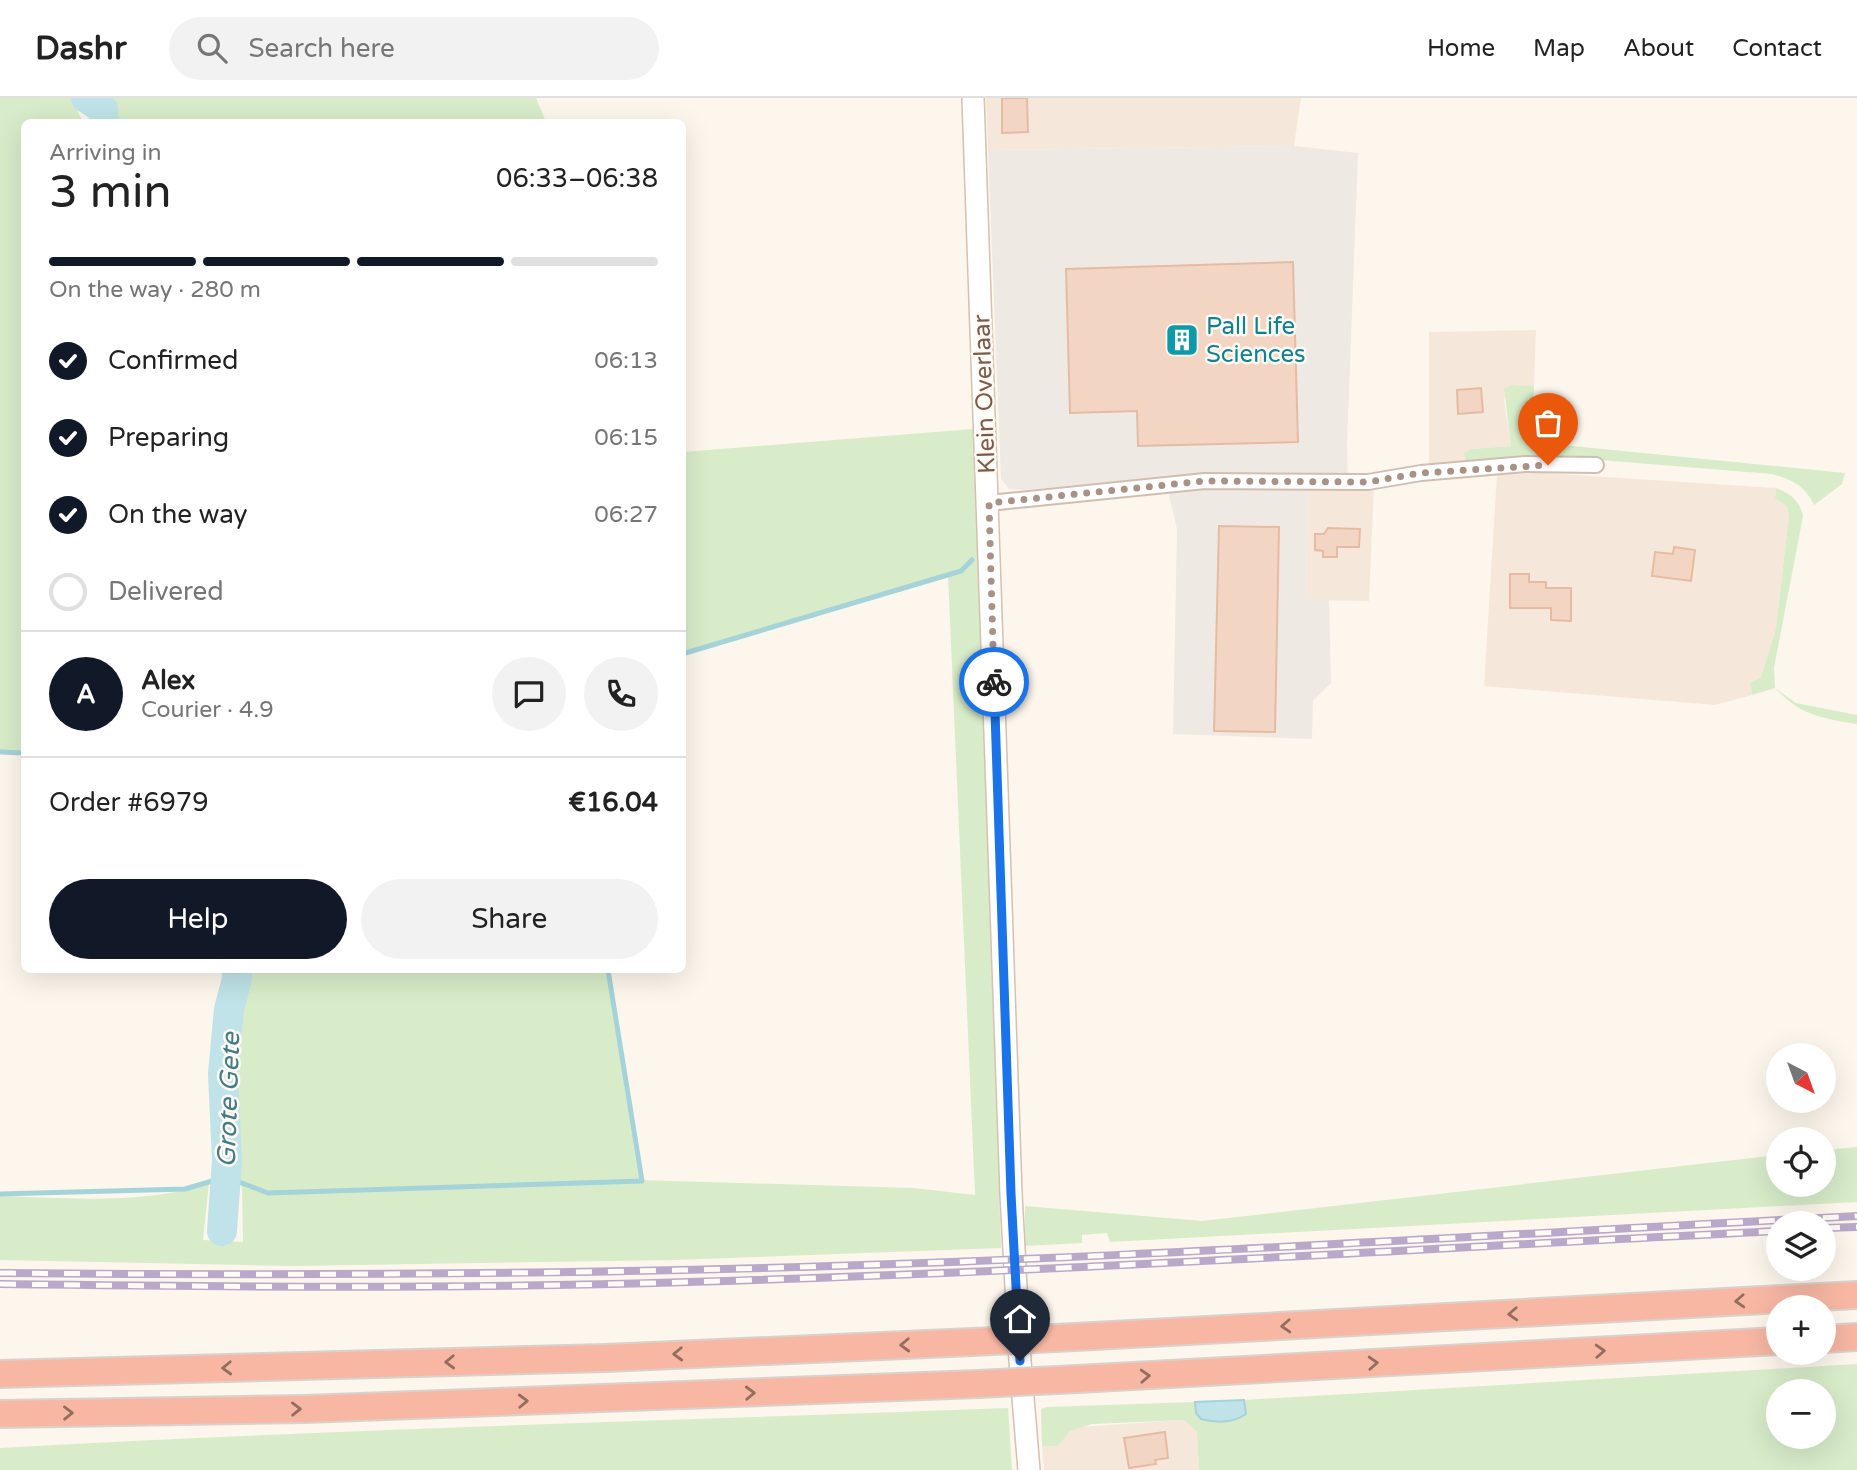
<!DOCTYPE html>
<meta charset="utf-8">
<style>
body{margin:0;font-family:"Varela Round",sans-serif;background:#f2f2f2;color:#222;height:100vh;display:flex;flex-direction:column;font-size:26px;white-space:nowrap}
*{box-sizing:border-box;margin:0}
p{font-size:23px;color:#767676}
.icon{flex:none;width:38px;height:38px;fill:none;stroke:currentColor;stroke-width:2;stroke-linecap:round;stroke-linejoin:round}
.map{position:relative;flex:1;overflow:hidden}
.drawer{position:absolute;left:21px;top:21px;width:665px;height:854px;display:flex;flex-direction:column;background:#fff;border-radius:10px;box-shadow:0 7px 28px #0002}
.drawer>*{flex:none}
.needle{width:46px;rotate:139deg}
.controls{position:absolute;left:1766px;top:945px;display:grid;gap:14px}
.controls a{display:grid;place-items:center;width:70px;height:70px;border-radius:50%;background:#fff;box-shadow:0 7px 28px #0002;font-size:35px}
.pin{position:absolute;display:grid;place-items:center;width:60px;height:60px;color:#fff;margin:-72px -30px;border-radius:50% 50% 50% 0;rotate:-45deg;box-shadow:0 0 7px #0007}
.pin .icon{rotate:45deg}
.courier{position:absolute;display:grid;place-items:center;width:70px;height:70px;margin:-35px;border:5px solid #1a73e8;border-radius:50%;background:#fff;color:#222;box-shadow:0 2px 9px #0007}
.summary em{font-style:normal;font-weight:600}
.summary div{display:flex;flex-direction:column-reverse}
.summary{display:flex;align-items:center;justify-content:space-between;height:119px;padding:0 28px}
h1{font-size:46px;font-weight:600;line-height:52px}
.bar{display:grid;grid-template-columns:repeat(4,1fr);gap:10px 7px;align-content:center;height:84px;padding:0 28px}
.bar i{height:9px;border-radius:5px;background:#e0e0e0}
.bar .active{background:#111827}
.bar p{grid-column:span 4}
.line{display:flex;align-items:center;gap:18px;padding:0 28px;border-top:2px solid #e0e0e0}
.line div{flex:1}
.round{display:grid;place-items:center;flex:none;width:74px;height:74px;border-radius:37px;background:#f2f2f2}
ol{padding:0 28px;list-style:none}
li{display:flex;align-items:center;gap:21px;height:77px}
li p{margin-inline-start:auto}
li .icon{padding:7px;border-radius:50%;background:#111827;color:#fff;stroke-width:4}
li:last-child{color:#767676}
li i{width:38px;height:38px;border:4px solid #e0e0e0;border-radius:50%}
.button{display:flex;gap:14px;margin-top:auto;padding:14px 28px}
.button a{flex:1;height:80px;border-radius:42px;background:#111827;color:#fff;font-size:28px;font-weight:600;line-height:80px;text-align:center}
.button a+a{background:#f2f2f2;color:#222}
header{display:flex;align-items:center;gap:42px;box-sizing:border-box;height:98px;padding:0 35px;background:#fff;border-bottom:2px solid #e0e0e0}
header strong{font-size:33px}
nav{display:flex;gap:38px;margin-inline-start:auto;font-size:24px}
.search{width:490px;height:63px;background:#f2f2f2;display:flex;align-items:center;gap:18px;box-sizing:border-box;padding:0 24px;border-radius:38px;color:#767676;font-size:26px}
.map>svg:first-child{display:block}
.residential{fill:#f5e8da}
.industrial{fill:#efe9e4}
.green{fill:#d8ecc9;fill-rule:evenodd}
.water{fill:#bfe3e8;stroke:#a5d3da;stroke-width:2}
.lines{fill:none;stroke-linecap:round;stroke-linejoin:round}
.stream{stroke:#a5d3da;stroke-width:5}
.river{stroke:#bfe3e8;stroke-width:30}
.building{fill:#f3d5c3;stroke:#e6bba3;stroke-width:2}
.minor-casing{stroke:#d1beb0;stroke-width:18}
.secondary-casing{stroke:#d6c0b0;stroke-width:24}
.motorway-casing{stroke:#dad1cd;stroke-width:30}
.minor{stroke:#fff;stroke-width:14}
.secondary{stroke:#fff;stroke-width:21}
.motorway{stroke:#f7b7a3;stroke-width:26}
.rail-casing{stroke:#b9a8c9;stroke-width:8}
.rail{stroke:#fffaf3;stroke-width:5;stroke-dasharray:16;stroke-linecap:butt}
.motorway-bridge-casing{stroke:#dad1cd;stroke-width:30;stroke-linecap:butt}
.motorway-bridge{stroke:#f7b7a3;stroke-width:26}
.oneway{stroke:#936e5e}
.done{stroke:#a89285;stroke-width:7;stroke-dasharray:0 12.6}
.route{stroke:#1a73e8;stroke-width:9}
.labels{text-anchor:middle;stroke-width:5;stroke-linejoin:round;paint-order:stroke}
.culture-label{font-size:24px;fill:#0d838f;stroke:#fffaf3;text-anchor:start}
.street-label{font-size:24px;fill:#7a5c4d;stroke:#fffaf3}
.water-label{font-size:26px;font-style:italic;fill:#437c86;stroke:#fffaf3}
</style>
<header>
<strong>Dashr</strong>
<div class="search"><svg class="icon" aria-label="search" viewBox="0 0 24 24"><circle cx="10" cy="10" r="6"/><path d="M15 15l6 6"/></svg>Search here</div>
<nav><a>Home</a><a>Map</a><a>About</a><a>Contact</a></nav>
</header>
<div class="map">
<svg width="1857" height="1372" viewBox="0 0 1857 1372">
<rect width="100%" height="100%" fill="#fdf6ec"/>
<g class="residential">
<polygon points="986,0 1301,0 1294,48 988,52"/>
<polygon points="1536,232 1534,288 1512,287 1504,302 1511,348 1471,351 1466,365 1429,370 1429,234"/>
<polygon points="1543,375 1776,390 1775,400 1787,409 1789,417 1776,530 1761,579 1750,585 1752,597 1715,607 1484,588 1497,376"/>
<polygon points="1374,386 1369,503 1306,502 1308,389"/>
<polygon points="1184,1322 1197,1334 1199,1372 1044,1372 1042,1348 1058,1348 1070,1333 1079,1329"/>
</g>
<g class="industrial">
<polygon points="1294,48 1358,55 1347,347 1348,379 1209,376 1022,392 1009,391 1001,381 988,52"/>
<polygon points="1197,388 1308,389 1306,502 1329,502 1331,585 1313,603 1312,641 1173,636 1177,431 1168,393"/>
</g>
<g class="green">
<polygon points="0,0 71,0 83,24 24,24 24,655 0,652"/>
<polygon points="108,0 536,0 546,24 110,24"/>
<path d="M 1512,287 L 1534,288 L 1532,344 L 1845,375 L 1842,386 L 1814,407 C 1805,388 1793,382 1772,376 L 1539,357 L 1466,365 L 1464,355 L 1471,351 L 1511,348 L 1504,290 Z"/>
<path d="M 973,331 L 1001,1150 L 675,1162 L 293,1168 L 0,1162 L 0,1098 C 66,1100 147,1107 209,1085 L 203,1142 L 243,1144 L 242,1090 L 235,1079 L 234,1067 L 229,962 L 244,872 L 606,872 L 639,1082 L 913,1090 L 975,1097 L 948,477 L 682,555 L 683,354 Z"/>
<path d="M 1776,390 C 1790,395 1800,403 1803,418 L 1774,570 L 1775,590 L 1796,605 L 1857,617 L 1857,626 C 1821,620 1800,617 1775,590 L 1752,597 L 1750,585 L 1761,579 L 1776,530 L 1789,417 L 1787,409 L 1775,400 Z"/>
<polygon points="1857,1049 1857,1104 1110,1144 1107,1135 1082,1137 1082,1145 1025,1148 1025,1108 1202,1123 1778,1057 1778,1087 1824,1087 1824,1052"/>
<path d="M 1857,1266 L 1857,1372 L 1199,1372 L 1197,1334 L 1184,1322 L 1092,1326 L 1070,1333 L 1058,1348 L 1042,1348 L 1041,1311 L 1047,1309 L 1195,1304 L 1196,1315 C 1213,1325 1229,1329 1246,1315 L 1244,1302 ZM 1778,1293 L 1824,1293 L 1824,1339 L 1778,1339 Z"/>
<path d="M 1008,1310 L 1012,1372 L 0,1372 L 0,1350 C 336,1331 672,1323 1008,1310 Z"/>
</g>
<path class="water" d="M 1244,1302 L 1246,1316 C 1233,1325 1216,1325 1201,1321 L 1196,1315 L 1195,1304 Z"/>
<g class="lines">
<g class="stream">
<polyline points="682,556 961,473 972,462"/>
<polyline points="0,654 24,655"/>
<polyline points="0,1096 185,1091 226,1079 268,1095 642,1083 608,872"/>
</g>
<g class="river">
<polyline points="86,0 103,11 104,24"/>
<polyline points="222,1133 227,1062 223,976 229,911 237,881 237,872"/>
</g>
</g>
<g class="building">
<polygon points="1002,0 1027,0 1028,34 1002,35"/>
<polygon points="1293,164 1298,344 1138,348 1137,313 1070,315 1066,171"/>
<polygon points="1481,290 1483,314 1458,316 1457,292"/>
<polygon points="1219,428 1279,429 1275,634 1214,633"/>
<polygon points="1328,430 1360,431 1359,449 1337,449 1337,459 1323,459 1323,453 1315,452 1315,436 1324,436"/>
<polygon points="1674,449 1695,452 1691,483 1652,478 1655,454 1673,456"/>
<polygon points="1510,476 1529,476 1529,484 1546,484 1546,490 1571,490 1571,523 1551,522 1551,510 1510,510"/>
<polygon points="1165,1334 1168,1360 1155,1362 1156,1366 1129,1370 1124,1340"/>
</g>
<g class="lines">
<defs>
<polyline id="minor" points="989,405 1205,383 1368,384 1421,375 1525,366 1596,367"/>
<polyline id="secondary" points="973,0 1011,1096 1020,1263 1029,1372"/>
<g id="motorway">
<polyline points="1075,1239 1857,1197"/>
<polyline points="1824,1241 1857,1239"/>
<polyline points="0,1276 606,1260 973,1244"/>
<polyline points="1077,1281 1778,1243"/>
<polyline points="0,1316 305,1311 978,1286"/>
</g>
</defs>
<use href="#minor" class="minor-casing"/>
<use href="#secondary" class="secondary-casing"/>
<use href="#motorway" class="motorway-casing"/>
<use href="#minor" class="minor"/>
<use href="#secondary" class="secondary"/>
<use href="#motorway" class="motorway"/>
<defs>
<g id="rail">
<polyline points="1824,1130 1857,1129"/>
<path d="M 0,1175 C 227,1177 454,1177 682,1172 C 1074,1164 1466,1138 1857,1118"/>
<path d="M 0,1186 C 230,1189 459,1191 688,1184 C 1052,1174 1415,1151 1778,1133"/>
</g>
</defs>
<use href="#rail" class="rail-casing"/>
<use href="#rail" class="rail"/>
<defs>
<g id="motorway-bridge">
<polyline points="973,1244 1075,1239"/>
<polyline points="978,1286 1077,1281"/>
</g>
</defs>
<use href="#motorway-bridge" class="motorway-bridge-casing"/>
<use href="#motorway-bridge" class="motorway-bridge"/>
</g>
<defs><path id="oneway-chevron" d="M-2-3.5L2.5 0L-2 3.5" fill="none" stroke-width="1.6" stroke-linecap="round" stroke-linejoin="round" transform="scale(1.75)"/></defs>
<g class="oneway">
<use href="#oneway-chevron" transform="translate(1740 1203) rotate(177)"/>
<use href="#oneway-chevron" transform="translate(1513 1216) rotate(177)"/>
<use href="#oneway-chevron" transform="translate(1286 1228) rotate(177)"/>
<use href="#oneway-chevron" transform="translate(905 1247) rotate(178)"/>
<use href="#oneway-chevron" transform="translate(1600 1253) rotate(-3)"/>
<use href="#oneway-chevron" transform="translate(678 1256) rotate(178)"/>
<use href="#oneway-chevron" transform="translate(450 1264) rotate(178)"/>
<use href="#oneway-chevron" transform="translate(1373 1265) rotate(-3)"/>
<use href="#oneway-chevron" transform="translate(227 1270) rotate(178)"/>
<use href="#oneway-chevron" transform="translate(1145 1278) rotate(-3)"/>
<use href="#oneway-chevron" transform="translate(750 1295) rotate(-2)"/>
<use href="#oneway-chevron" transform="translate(523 1303) rotate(-2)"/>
<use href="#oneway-chevron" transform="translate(296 1311) rotate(-1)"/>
<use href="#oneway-chevron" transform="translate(68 1315) rotate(-1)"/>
</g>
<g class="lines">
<polyline class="done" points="994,584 989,405 1205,383 1368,384 1421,375 1548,367"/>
<polyline class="route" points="994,584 1011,1096 1020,1263"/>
</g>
<defs>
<symbol id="building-square" viewBox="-11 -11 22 22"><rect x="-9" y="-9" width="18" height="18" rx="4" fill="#0f9aa8" stroke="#fffaf3"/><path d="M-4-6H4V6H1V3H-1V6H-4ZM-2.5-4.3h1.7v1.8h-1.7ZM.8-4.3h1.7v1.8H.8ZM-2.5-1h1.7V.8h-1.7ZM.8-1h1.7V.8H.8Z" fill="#fff"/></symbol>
</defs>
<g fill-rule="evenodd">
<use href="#building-square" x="1163" y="223" width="38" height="38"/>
</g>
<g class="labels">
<g class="culture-label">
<text x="1206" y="236">Pall Life<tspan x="1206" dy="28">Sciences</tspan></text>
</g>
<g class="street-label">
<text transform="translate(984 296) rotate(-92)" y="8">Klein Overlaar</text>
</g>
<g class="water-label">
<text transform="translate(228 1002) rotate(-88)" y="9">Grote Gete</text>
</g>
</g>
</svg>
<div class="controls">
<a><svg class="needle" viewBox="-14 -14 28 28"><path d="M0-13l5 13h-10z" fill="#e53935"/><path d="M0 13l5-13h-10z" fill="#767676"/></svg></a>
<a><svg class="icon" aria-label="locate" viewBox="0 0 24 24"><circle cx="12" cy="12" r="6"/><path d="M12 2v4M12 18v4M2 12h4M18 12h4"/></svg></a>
<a><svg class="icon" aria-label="layers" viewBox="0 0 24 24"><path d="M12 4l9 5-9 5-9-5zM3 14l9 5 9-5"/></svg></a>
<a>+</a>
<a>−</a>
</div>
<div class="pin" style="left:1548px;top:367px;background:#ea580c"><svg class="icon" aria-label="bag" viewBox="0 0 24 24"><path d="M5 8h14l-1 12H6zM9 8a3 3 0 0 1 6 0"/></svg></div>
<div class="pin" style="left:1020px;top:1263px;background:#1f2937"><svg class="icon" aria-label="home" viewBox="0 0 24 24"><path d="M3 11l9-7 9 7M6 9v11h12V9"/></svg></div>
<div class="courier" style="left:994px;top:584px"><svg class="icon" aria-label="bike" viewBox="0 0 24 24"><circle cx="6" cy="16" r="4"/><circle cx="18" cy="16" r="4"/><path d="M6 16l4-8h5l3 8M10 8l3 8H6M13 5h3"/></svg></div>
<section class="drawer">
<div class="summary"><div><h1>3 min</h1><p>Arriving in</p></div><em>06:33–06:38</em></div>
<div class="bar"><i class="active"></i><i class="active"></i><i class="active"></i><i></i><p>On the way · 280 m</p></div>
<ol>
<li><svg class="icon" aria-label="check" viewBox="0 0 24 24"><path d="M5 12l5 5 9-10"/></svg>Confirmed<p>06:13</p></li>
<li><svg class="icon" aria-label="check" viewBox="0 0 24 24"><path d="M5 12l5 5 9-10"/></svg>Preparing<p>06:15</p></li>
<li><svg class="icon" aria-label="check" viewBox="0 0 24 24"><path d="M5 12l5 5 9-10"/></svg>On the way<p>06:27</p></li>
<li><i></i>Delivered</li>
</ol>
<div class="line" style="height:126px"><b class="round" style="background:#111827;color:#fff">A</b><div><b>Alex</b><p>Courier · 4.9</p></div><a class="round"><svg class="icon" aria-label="chat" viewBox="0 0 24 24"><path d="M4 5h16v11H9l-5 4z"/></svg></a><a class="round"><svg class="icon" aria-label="phone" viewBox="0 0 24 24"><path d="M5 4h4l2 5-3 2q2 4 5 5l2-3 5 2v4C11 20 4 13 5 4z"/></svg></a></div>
<div class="line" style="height:91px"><div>Order #6979</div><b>€16.04</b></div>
<div class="button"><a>Help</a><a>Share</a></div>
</section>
</div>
